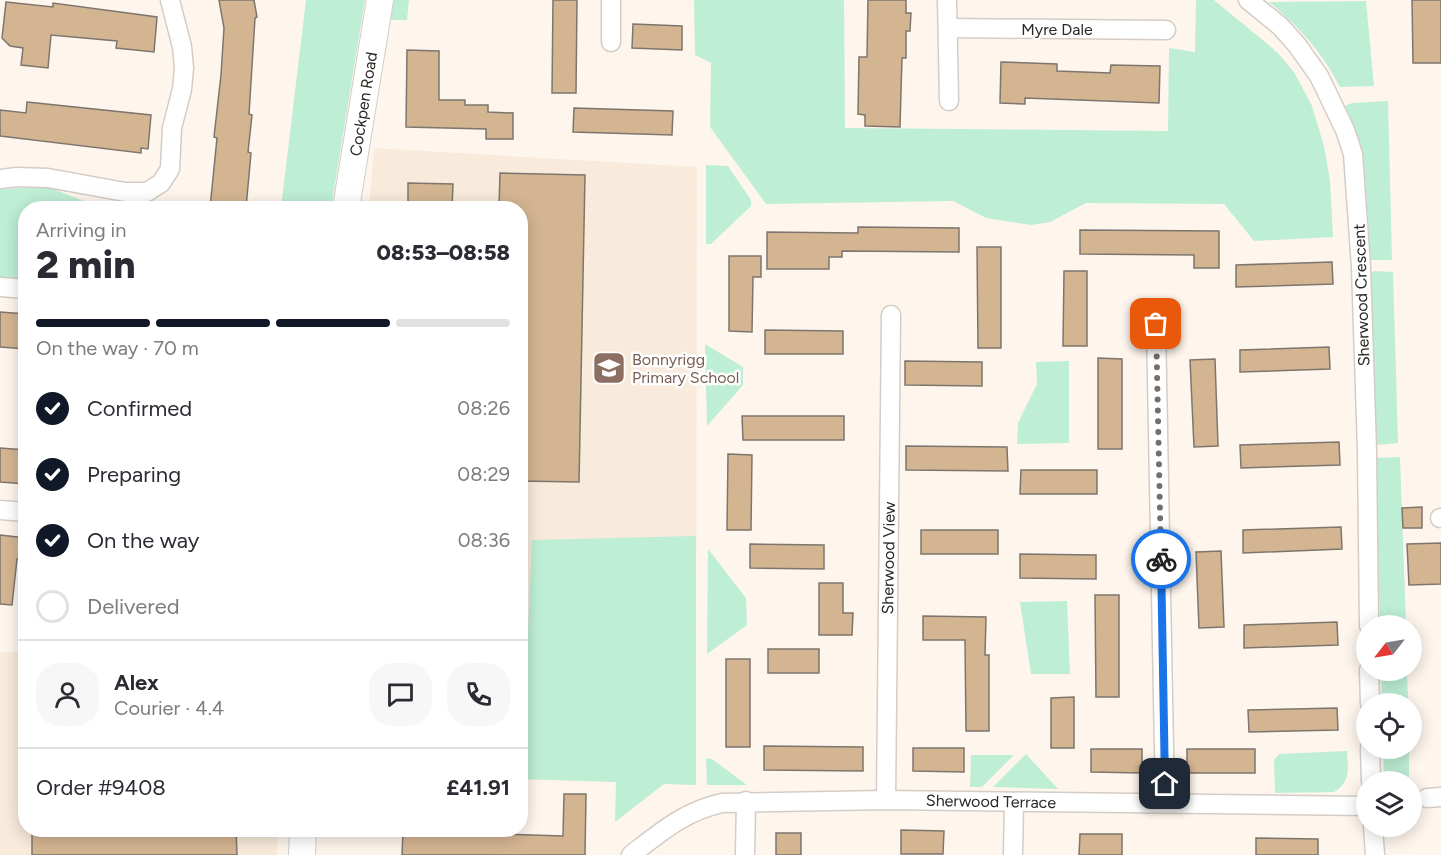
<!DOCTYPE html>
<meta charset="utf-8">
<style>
body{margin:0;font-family:Figtree,sans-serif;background:#f7f7f7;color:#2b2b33;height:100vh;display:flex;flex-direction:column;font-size:22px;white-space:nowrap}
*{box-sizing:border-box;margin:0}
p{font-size:20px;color:#7c7c81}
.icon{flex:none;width:33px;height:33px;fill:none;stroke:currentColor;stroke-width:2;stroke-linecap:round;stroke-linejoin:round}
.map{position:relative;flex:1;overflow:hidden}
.drawer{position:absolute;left:18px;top:201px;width:510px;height:636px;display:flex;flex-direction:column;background:#fff;border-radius:24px;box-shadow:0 3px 15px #0003}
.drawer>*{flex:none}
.needle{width:39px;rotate:239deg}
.controls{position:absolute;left:1356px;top:615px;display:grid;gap:12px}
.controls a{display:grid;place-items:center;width:66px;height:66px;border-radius:50%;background:#fff;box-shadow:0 3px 15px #0003;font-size:30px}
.pin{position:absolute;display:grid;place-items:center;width:51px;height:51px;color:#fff;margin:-26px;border-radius:12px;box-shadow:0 3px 9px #0006}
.courier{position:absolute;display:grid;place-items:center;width:60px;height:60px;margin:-30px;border:4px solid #1a73e8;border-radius:50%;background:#fff;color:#222;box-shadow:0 2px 8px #0007}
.overview em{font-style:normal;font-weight:800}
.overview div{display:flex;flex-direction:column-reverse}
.overview{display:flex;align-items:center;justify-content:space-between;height:102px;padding:0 18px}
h1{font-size:39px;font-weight:800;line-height:45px}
.bar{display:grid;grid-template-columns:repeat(4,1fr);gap:9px 6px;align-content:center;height:72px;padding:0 18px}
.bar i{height:8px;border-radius:4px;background:#e1e1e2}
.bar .current{background:#111827}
.bar p{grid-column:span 4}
.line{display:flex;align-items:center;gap:15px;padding:0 18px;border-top:2px solid #e1e1e2}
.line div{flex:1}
.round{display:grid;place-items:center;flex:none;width:63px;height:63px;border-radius:24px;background:#f7f7f7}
ol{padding:0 18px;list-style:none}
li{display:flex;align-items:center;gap:18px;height:66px}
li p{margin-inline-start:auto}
li .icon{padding:6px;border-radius:50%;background:#111827;color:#fff;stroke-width:4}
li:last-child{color:#7c7c81}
li i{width:33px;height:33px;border:3px solid #e1e1e2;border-radius:50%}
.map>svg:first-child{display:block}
.built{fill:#f8ebdc}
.green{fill:#beeed5}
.building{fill:#d4b592;stroke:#7d766e;stroke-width:1.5}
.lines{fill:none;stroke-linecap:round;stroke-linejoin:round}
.minor-casing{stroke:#d5cdc5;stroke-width:21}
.secondary-casing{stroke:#d5cdc5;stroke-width:28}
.minor{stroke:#fff;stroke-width:18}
.secondary{stroke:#fff;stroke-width:26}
.done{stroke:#746f6a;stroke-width:6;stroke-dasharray:0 10.8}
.route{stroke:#1a73e8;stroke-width:8}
.labels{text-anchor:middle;stroke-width:5;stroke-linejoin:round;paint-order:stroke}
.street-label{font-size:16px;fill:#2a2724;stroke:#fff}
.education-label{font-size:16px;fill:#785e54;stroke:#fff;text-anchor:start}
</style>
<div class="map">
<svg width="1441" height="855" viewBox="0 0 1441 855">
<rect width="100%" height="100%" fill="#fef6ed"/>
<g class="built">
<polygon points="374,148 697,167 696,785 521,779 520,208 369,208"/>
<polygon points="0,652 25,653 26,830 279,830 277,855 0,855"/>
</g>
<g class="green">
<polygon points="306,0 365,0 331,208 281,208"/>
<polygon points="394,0 409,0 407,20 390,20"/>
<polygon points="694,0 844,0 845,128 1168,131 1169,48 1195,52 1196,0 1214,0 1277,52 1294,72 1312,106 1324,146 1330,180 1333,237 1254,241 1224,204 1086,203 1050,222 1031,225 986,218 953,201 766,204 710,127 711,63 695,55"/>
<path d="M 1366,1 L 1374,86 L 1340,87 C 1321,51 1300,28 1269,2 Z"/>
<polygon points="1388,101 1392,260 1371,260 1364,167 1345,106 1352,103"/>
<polygon points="706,165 728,166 751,200 751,206 711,244 706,244"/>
<polygon points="48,187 97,206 143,201 149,208 26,208 25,279 0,277 0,189"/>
<polygon points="1374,271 1393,272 1398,443 1375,445 1370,274"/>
<polygon points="705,344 743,367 743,385 707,426"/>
<polygon points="1069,361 1069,443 1017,444 1018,423 1037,384 1036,362"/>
<polygon points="1400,457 1406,625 1380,625 1375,458"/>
<polygon points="696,536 696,785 664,784 615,822 616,782 521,779 520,726 524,723 532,540"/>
<polygon points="708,549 746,598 747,625 707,654"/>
<polygon points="1067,601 1070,674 1031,674 1020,602"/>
<polygon points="1381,671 1407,671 1408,703 1382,703"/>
<polygon points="1383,749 1409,749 1409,777 1384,778"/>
<path d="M 1347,751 C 1348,769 1351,782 1334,792 L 1275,793 L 1274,760 L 1279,754 Z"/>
<polygon points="1026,754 1058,789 993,787"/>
<polygon points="971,755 1014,755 982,787 970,787"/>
<polygon points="706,758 712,759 747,785 707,785"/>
</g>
<g class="building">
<polygon points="219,0 254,0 257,17 255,18 249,114 252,115 248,152 251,153 246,208 210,208 217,138 214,137 221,75 224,28"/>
<polygon points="553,0 577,0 576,93 552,93"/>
<polygon points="868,0 906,0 906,13 911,13 910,31 906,31 906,58 902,58 900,127 865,126 865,115 858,114 859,57 867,57"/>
<polygon points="1412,0 1441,0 1441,63 1413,63"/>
<polygon points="6,2 53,7 53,3 157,17 154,52 116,48 117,41 51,35 48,68 21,65 23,48 10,46 2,38"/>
<polygon points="633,24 682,26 682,50 632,48"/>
<polygon points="407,50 439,51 439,100 465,100 465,105 488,105 488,112 513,113 513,139 486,139 486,129 406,127"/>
<polygon points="1001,62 1057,64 1057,71 1110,73 1111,65 1160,66 1159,103 1025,98 1025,104 1000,103"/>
<polygon points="27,102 151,115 148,149 141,148 141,153 0,136 0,110 26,113"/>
<polygon points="574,108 673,111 672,135 573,132"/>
<polygon points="500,173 585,175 579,482 520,481 520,208 499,208"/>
<polygon points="408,183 453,184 452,208 408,208"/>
<polygon points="858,227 959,228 959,252 842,251 842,257 829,257 829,269 767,269 767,232 858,233"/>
<polygon points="1080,230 1219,231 1219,268 1194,268 1194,255 1080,254"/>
<polygon points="977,247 1001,247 1001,348 978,348"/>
<polygon points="729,256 761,256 761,277 753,277 752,332 729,331"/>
<polygon points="1332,262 1333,284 1236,287 1236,265"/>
<polygon points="1064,271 1087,271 1087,346 1063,346"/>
<polygon points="0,312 26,314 26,349 0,347"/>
<polygon points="765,330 843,331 843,354 765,354"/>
<polygon points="1329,347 1330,369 1240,372 1240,350"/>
<polygon points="1098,358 1122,359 1122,449 1098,449"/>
<polygon points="1215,359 1218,446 1194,447 1190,360"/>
<polygon points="905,361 982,362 982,386 905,385"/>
<polygon points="742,416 844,416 844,440 743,440"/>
<polygon points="1339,442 1340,465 1241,468 1240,445"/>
<polygon points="906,446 1007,447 1008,471 906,470"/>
<polygon points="0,448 26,450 26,484 0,482"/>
<polygon points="728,454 752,455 751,530 727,530"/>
<polygon points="1021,470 1097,470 1097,494 1020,494"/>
<polygon points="1422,507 1422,528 1403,528 1402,508"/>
<polygon points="1341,527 1342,549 1243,553 1243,530"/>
<rect x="921" y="530" width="77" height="24"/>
<polygon points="0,535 26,538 26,560 17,559 12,605 0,604"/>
<polygon points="1441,543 1441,584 1409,585 1407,544"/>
<polygon points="750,544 824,545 824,569 750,568"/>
<polygon points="1221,551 1224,627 1199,628 1196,552"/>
<polygon points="1020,554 1096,555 1096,579 1020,578"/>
<polygon points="819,583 843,583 843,613 853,613 852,635 819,635"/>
<polygon points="1095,595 1119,595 1119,697 1096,697"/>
<polygon points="923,616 986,617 985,655 989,655 989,731 966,731 965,640 923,640"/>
<polygon points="1337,622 1338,645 1244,648 1244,625"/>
<rect x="768" y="649" width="51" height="24"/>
<rect x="726" y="659" width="24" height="88"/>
<polygon points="1074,697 1074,748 1051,748 1051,698"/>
<polygon points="1337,708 1338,730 1249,732 1248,710"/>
<polygon points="764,746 863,747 863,771 764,770"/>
<polygon points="913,748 964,748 964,772 913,771"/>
<polygon points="1091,749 1142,749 1142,773 1091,772"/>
<rect x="1187" y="749" width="68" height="24"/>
<polygon points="564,794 586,794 585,855 402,855 403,831 563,836"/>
<polygon points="32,830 236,830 237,855 32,855"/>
<polygon points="901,830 944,831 943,854 901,854"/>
<rect x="776" y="833" width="25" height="22"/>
<polygon points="1080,834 1122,834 1122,855 1079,855"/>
<polygon points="1256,838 1318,839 1318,855 1256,855"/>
</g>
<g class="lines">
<defs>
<g id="minor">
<polyline points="611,0 611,42"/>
<polyline points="947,0 949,101"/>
<polyline points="1248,0 1280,26 1297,45 1319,76 1345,130 1353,154 1361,267 1367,451 1369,626"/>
<polyline points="948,28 1166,30"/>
<polyline points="0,179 17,177 48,178 125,192 147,192 161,183 170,169 172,128 182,89 184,68 182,47 170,0"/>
<polyline points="0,287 26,289"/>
<polyline points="1156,324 1165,803"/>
<polyline points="0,510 26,512"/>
<polyline points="1440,518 1441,518"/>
<polyline points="1369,670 1370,704"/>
<polyline points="1370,748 1371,782"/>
<polyline points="1427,798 1441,797"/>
<polyline points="886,800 891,315"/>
<polyline points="1373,826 1375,855"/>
<path d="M 631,855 C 661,832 685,811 722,803 L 886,800 L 1366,806"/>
<polyline points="745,855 746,801"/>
<polyline points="1013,855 1014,802"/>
</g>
<g id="secondary">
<polyline points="346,208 380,0"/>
<polyline points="302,855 303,830"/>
</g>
</defs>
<use href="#minor" class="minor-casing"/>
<use href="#secondary" class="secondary-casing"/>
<use href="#minor" class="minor"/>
<use href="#secondary" class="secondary"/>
</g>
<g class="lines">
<polyline class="done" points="1156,324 1161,559"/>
<polyline class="route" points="1161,559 1165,784"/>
</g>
<defs>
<symbol id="school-square" viewBox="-11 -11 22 22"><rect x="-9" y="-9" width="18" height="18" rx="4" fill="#8d6e63" stroke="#fff"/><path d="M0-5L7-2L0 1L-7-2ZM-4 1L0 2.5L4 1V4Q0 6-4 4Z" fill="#fff"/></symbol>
</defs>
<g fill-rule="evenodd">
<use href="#school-square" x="590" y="349" width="38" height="38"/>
</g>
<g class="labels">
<g class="street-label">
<text x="1057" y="35">Myre Dale</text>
<text transform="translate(363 104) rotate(-81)" y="6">Cockpen Road</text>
<text transform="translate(1361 295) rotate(-92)" y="6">Sherwood Crescent</text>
<text transform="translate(888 558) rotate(-89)" y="6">Sherwood View</text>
<text transform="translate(991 801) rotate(1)" y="6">Sherwood Terrace</text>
</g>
<g class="education-label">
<text x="632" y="365">Bonnyrigg<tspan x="632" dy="18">Primary School</tspan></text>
</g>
</g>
</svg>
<div class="controls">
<a><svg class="needle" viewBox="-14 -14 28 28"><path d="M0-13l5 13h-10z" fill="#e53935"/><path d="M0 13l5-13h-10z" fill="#7c7c81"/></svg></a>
<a><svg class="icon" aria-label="locate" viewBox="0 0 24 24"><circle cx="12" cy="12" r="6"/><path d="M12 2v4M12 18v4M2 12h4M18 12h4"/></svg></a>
<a><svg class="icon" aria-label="layers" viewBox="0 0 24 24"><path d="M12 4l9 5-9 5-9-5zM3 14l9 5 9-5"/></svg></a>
</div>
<div class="pin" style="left:1156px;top:324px;background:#ea580c"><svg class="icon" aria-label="bag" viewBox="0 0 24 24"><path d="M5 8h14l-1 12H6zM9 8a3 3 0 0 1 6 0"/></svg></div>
<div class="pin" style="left:1165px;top:784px;background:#1f2937"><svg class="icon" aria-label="home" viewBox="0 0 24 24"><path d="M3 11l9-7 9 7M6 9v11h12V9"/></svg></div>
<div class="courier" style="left:1161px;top:559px"><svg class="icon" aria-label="bike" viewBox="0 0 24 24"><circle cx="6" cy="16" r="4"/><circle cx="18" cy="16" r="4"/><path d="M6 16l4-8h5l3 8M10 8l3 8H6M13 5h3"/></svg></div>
<section class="drawer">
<div class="overview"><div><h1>2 min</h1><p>Arriving in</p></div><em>08:53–08:58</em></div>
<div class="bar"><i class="current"></i><i class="current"></i><i class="current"></i><i></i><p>On the way · 70 m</p></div>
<ol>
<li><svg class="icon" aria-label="check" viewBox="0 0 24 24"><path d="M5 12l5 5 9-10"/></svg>Confirmed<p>08:26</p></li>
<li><svg class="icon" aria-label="check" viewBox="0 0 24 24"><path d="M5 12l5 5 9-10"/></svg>Preparing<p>08:29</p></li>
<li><svg class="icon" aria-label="check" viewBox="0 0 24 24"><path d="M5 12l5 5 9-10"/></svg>On the way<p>08:36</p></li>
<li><i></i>Delivered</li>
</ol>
<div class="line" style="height:108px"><a class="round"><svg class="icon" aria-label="person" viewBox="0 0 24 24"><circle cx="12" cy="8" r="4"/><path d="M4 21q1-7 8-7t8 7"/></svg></a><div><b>Alex</b><p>Courier · 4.4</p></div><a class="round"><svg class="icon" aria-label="chat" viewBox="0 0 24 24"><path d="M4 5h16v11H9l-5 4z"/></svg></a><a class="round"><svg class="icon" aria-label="phone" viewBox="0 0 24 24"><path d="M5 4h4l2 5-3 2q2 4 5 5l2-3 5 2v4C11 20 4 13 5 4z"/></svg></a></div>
<div class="line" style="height:78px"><div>Order #9408</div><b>£41.91</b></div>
</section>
</div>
